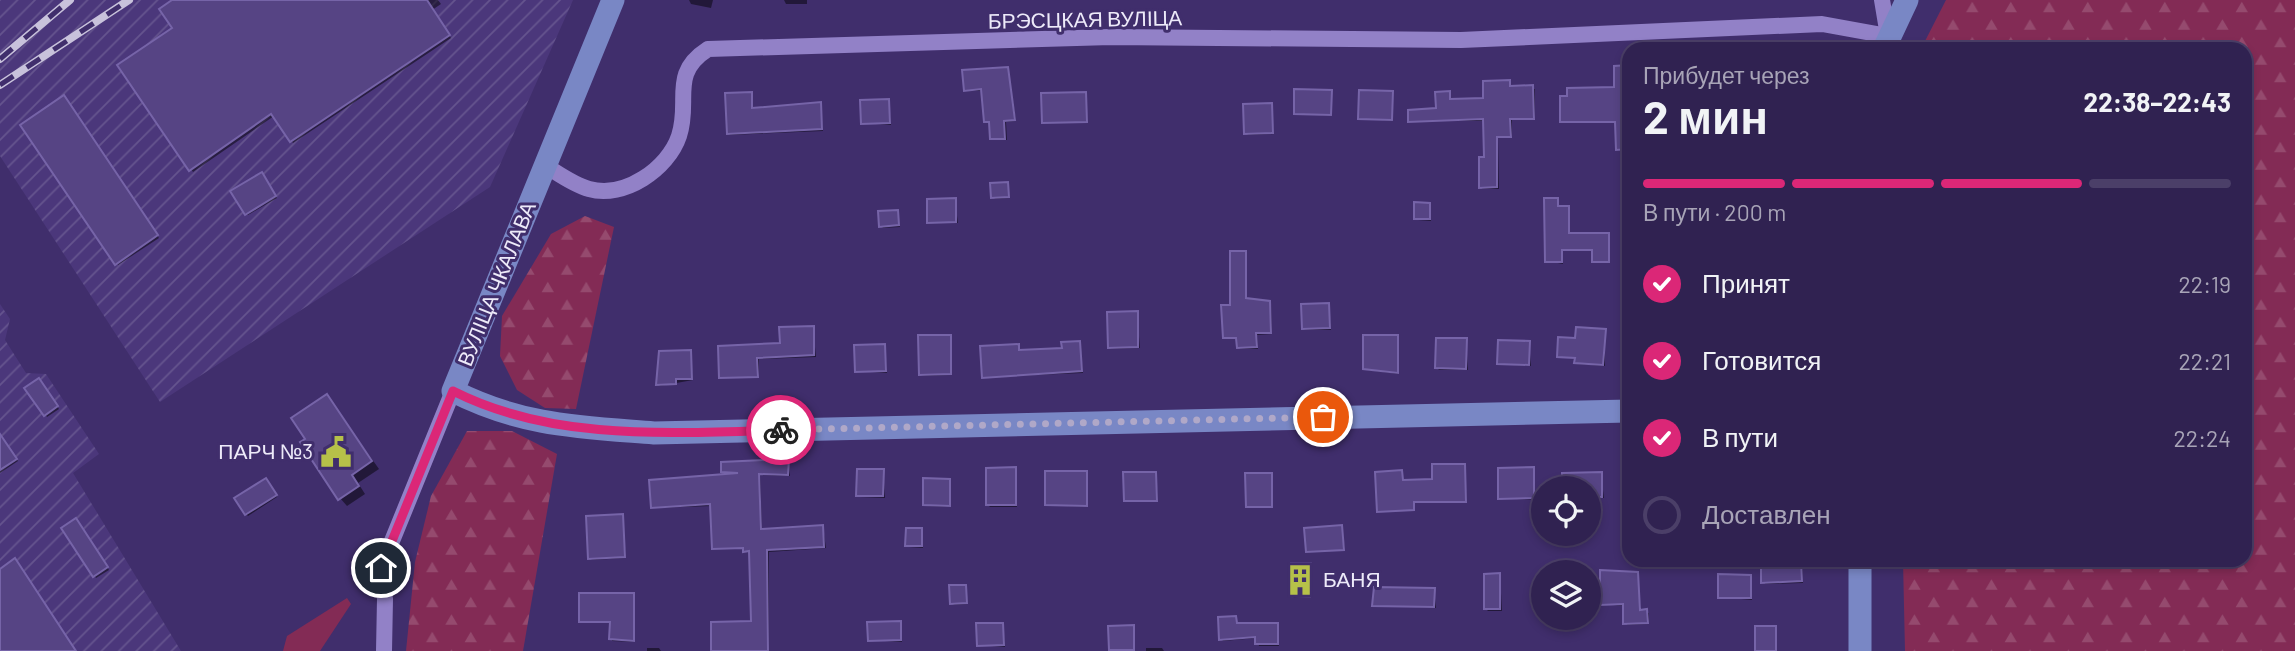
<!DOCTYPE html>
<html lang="ru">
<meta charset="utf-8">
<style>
body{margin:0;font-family:Barlow,sans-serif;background:#382a58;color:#f1f3f6;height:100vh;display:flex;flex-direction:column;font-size:26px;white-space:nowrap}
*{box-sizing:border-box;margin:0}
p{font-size:23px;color:#a8a4b7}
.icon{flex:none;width:38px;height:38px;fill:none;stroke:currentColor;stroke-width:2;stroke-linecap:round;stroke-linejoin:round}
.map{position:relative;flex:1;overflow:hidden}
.side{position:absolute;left:1622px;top:42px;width:630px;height:525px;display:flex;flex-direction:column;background:#302251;border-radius:21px;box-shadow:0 4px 10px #0003,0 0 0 2px #4b3f68}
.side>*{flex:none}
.tools{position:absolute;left:1531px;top:476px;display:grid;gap:14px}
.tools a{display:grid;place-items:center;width:70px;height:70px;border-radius:50%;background:#302251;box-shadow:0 4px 10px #0003,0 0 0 2px #4b3f68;font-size:35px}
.pin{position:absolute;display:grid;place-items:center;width:60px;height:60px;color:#fff;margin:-30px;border:4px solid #fff;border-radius:50%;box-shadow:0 2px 7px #0007}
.courier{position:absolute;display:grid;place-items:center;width:70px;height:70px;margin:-35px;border:5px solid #db2777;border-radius:50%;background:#fff;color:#222;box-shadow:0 2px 9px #0007}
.head em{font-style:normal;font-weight:700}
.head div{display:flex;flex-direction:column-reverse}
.head{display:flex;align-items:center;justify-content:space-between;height:119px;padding:0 21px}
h1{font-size:46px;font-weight:700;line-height:52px}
.bar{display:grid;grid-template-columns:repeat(4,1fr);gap:10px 7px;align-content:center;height:84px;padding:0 21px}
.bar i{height:9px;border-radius:5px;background:#4b3f68}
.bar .on{background:#db2777}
.bar p{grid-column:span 4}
ol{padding:0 21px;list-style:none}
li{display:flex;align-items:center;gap:21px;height:77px}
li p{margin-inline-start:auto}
li .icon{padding:7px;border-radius:50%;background:#db2777;color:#fff;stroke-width:4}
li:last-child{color:#a8a4b7}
li i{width:38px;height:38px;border:4px solid #4b3f68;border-radius:50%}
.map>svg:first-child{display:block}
.industrial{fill:url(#industrial-furrows)}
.grass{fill:#832b55}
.forest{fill:url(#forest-firs)}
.shadow{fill:#0007}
.building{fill:#564484;stroke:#7664a8;stroke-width:2}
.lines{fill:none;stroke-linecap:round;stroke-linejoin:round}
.street{stroke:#9281c7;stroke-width:16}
.secondary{stroke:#7987c5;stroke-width:23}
.rail-casing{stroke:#c8c2db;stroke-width:8}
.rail{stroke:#402e6c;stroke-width:5;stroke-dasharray:16;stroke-linecap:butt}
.done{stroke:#b0a8c8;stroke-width:7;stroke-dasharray:0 12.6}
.route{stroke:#db2777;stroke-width:9}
.labels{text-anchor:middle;stroke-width:6;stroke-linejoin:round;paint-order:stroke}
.street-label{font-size:21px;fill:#edeaf9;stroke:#402e6c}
.poi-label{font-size:21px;fill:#edeaf9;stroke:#402e6c;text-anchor:end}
</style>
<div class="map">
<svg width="2295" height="651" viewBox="0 0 2295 651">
<defs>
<pattern id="industrial-furrows" width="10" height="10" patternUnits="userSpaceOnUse" patternTransform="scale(1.75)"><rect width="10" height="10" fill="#4b377b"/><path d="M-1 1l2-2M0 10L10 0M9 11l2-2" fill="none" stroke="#65548e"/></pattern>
<pattern id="forest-firs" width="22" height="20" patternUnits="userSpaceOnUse" patternTransform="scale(1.75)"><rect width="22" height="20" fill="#832b55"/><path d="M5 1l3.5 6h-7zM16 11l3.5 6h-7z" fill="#954a6e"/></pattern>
</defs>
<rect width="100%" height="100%" fill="#402e6c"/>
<g class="industrial">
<polygon points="0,0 573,0 490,187 160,402 0,156"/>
<polygon points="0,304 10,319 5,340 26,373 46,374 99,454 73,473 181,651 0,651"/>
</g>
<polygon class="grass" points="347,598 351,604 320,651 283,651 287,636"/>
<g class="forest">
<polygon points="1946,0 2295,0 2295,651 1905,651 1903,560 2245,560 2245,49 1921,49"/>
<polygon points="585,216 614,227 576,409 545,408 517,390 500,356 502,316 551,234"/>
<polygon points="467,431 512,431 557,454 523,651 406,651 415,562 431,496"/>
</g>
<g class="shadow">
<polygon points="175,0 438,0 441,4 432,10 451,38 293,143 274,116 193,172 120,65 174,28"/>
<polygon points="689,0 713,0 711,8 691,4"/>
<polygon points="784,0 807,0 807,4 786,4"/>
<polygon points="1616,67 1629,67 1629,151 1617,149 1617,123 1562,121 1616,89"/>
<polygon points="1008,69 1016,121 1006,122 1007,140 994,140 991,123 985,121 983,91 965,90"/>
<polygon points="1509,82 1511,87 1535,89 1535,120 1512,120 1512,138 1498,138 1499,189 1482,189 1485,121 1410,121 1438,110 1449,93 1452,101 1485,99"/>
<polygon points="1331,91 1332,116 1295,113"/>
<polygon points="1085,93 1088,123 1043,123"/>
<polygon points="1392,93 1393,121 1360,118"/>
<polygon points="751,94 753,110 820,104 823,131 730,135 728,133"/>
<polygon points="66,99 159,238 118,265 116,263"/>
<polygon points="889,101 891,125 862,123"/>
<polygon points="1271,105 1274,134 1248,135 1246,133"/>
<polygon points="263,176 277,198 248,215 246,214"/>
<polygon points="1007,183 1010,198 995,199 993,197"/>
<polygon points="955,200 958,223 929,222"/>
<polygon points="1558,200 1559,208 1570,210 1570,235 1610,236 1610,263 1596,263 1594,251 1563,251 1563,264 1547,261"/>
<polygon points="1430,205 1431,221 1418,220 1416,218"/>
<polygon points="897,211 900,227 883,228 881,226"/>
<polygon points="1245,253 1247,300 1271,305 1272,334 1257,335 1258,349 1240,349 1238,339 1224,337"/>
<polygon points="1329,305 1331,330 1305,330 1303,328"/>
<polygon points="1137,313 1140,348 1111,349 1109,347"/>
<polygon points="813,327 816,357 759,359 759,378 720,378 719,347 782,345"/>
<polygon points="1605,331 1605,366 1578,364 1576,359 1559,356 1577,340"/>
<polygon points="950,337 952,375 922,376 920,374"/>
<polygon points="1397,337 1399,374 1367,370 1365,368"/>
<polygon points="1466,340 1468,370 1439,370 1437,368"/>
<polygon points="1529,342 1531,366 1499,364"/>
<polygon points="1080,343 1083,373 984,377 1018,346 1020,352 1063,349"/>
<polygon points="885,346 887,373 856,371"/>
<polygon points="690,352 693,380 660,386 658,384"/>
<polygon points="40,382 59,409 47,417 27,388"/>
<polygon points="327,396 379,469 358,483 365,494 347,506 340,498 307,439"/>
<polygon points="0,436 18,461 0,473"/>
<polygon points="788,461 790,476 760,475 762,531 823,527 826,548 769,552 769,651 713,651 753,623 751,553 745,549 714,548 712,506 653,508 727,476 723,472"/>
<polygon points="1464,466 1467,503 1415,503 1415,511 1378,511 1401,472 1404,482 1434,480"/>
<polygon points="1015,469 1017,507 990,507 988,505"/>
<polygon points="1533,469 1536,500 1500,498"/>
<polygon points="883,471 885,498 860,497 858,495"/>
<polygon points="1087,473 1088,507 1047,505"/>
<polygon points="1156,473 1158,502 1125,501"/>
<polygon points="1271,474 1273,508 1249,508 1247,506"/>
<polygon points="1564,474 1601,474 1604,498 1589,498 1589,488 1564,488"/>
<polygon points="950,480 951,507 927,506 925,504"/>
<polygon points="268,482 277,497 248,516 246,514"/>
<polygon points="622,516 626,558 592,560 590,558"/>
<polygon points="78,522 109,570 96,578 63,528"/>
<polygon points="1342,527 1345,551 1307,551"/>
<polygon points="921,529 923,548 909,547 907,545"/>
<polygon points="1762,560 1802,560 1803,583 1765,584"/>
<polygon points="1310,565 1311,598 1294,598 1292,596"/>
<polygon points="1637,573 1641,611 1649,613 1649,624 1627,625 1625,606 1602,604"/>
<polygon points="1500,575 1502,611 1488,611 1486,609"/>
<polygon points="1751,577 1752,600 1720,597"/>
<polygon points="965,586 968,604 954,605 952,603"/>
<polygon points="1434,589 1436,608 1374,605"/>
<polygon points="633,595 635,642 612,641 611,623 581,621"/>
<polygon points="1235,618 1238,625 1278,625 1279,646 1259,646 1257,638 1223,641 1221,639"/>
<polygon points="900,623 902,642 869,640"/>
<polygon points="1003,624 1005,647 978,645"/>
<polygon points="1133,627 1135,651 1112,651 1110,650"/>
<polygon points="1775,627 1777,651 1758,651"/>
<polygon points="647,648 659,648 661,651 647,651"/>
<polygon points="1146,648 1162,648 1164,651 1146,651"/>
</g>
<g class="building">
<polygon points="172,0 427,0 450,35 290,142 271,114 189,171 117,65 172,28 159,9"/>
<polygon points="1629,65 1629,149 1616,150 1615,122 1560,122 1560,96 1567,96 1567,88 1614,87 1614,66"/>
<polygon points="1008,67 1015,120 1004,121 1005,139 990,139 989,122 984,122 981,89 964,91 962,70"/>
<polygon points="1510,80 1510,86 1533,85 1534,119 1510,119 1511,137 1497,137 1497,187 1479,188 1479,157 1484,157 1483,119 1408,122 1408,110 1436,108 1435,92 1450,91 1450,99 1483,98 1483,81"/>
<polygon points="1294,89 1332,90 1331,115 1294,114"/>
<polygon points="1359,90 1393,91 1392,120 1358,119"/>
<polygon points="752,92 752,108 821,102 822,129 727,134 725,93"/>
<polygon points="1086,92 1087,122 1042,123 1041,93"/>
<polygon points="64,95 158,235 115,265 20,125"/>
<polygon points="889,99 890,123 861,124 860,100"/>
<polygon points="1272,103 1273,133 1244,134 1243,104"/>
<polygon points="262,172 276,196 245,215 230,191"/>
<polygon points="1008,182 1009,197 991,198 990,183"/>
<polygon points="956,198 956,222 927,223 927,199"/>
<polygon points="1544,198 1558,198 1558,206 1569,206 1569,233 1609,233 1609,262 1592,262 1592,250 1562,250 1562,262 1545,262"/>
<polygon points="1414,202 1430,203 1430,219 1414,219"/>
<polygon points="898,210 899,225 879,227 878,211"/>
<polygon points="1230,251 1246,251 1246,298 1270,301 1271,333 1256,333 1257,347 1237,348 1236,338 1223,338 1221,305 1230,305"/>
<polygon points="1329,303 1330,328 1302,329 1301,304"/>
<polygon points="1138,311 1138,347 1108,348 1107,312"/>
<polygon points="814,326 814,355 757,358 758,377 719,378 718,346 780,343 779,327"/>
<polygon points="1576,327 1606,329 1603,365 1574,363 1575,358 1557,357 1558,337 1575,338"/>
<polygon points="918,335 951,335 951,374 919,375"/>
<polygon points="1363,335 1398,335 1398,373 1363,369"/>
<polygon points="1436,338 1467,338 1466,369 1435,368"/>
<polygon points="1498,340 1530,341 1529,365 1497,364"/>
<polygon points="1080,341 1082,371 982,378 980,346 1019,344 1019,350 1062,348 1061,342"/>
<polygon points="885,344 886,371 855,372 854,345"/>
<polygon points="691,350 692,379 676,379 676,384 656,385 659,351"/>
<polygon points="39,378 58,406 44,416 24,388"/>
<polygon points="327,394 372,461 352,475 359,486 338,500 300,442 305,439 291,418"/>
<polygon points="0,434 17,459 0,470"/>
<polygon points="789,459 788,475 759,474 761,529 823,525 824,547 767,550 768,651 711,651 711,622 751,621 749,551 743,552 743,548 712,549 710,504 651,508 649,480 738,473 721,472 721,462"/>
<polygon points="1432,464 1465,464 1466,502 1414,502 1414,510 1377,512 1375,472 1402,470 1403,480 1432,479"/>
<polygon points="1016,467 1016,505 986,505 986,468"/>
<polygon points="1534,467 1534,498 1498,499 1498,468"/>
<polygon points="857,469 884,469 883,496 856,496"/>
<polygon points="1045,471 1087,471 1087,506 1045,505"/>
<polygon points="1123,472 1156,472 1157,501 1124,501"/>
<polygon points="1602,472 1602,497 1589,497 1589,488 1562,488 1562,473"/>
<polygon points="1245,473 1272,473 1272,507 1246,507"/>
<polygon points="266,478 277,495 245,515 234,498"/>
<polygon points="923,478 950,479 950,506 923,505"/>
<polygon points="623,514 625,557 588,559 586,516"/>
<polygon points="76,518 108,567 93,577 61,528"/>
<polygon points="1342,525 1344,550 1306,552 1304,528"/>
<polygon points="906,528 922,528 922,546 905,546"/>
<polygon points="15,558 76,651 0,651 0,569"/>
<polygon points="1761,560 1801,560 1802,581 1761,583"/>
<polygon points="1291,563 1311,563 1310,597 1290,596"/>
<polygon points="1600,570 1638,572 1640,610 1647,609 1648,623 1623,624 1623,604 1600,605"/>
<polygon points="1500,573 1500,609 1484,609 1484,574"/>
<polygon points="1718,574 1751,575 1751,598 1718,598"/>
<polygon points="949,585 966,585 967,603 950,604"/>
<polygon points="1374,587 1435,588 1434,607 1372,606"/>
<polygon points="579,593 634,593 634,641 609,639 610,622 579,622"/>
<polygon points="1236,616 1237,623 1278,623 1278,644 1255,644 1255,637 1219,640 1218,617"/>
<polygon points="901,621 901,640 868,641 867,622"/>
<polygon points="976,623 1003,623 1004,645 977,646"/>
<polygon points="1134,625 1134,650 1109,650 1108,626"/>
<rect x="1755" y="626" width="21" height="25"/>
</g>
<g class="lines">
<g class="street">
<path d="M 546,166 C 559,174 574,185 589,189 C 624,199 668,169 679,136 C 691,100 669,74 708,49 L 1111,37 L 1461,40 L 1822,24 L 1888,36 L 1882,0"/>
<polyline points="384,651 385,599 381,568 453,391"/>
</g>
<g class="secondary">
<path d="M 613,0 L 453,391 C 522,426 579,427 654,433 L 1629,411"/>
<polyline points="1884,49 1907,0"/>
<polyline points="1860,560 1860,651"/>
</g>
<defs>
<g id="rail">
<polyline points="0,59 70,0"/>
<polyline points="0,85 129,0"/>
</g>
</defs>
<use href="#rail" class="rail-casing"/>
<use href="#rail" class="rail"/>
</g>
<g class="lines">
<polyline class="done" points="781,430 1323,417"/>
<path class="route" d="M 381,568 L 453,391 C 554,442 671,433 781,430"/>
</g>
<defs>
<symbol id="civic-bare" viewBox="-9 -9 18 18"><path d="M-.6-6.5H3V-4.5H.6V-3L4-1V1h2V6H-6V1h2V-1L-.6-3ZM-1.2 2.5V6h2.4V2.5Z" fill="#b6c149" stroke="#402e6c" stroke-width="2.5" paint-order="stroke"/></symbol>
<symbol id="building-bare" viewBox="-9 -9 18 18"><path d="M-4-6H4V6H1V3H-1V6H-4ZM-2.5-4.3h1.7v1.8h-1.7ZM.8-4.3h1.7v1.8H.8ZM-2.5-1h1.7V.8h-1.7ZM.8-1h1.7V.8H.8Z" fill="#b6c149" stroke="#402e6c" stroke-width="2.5" paint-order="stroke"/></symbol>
</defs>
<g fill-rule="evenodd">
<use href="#civic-bare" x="314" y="430" width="44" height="44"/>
<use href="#building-bare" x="1278" y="558" width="44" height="44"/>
</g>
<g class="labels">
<g class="street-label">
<text transform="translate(1085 20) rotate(-1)" y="7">БРЭСЦКАЯ ВУЛІЦА</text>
<text transform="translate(497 284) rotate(-68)" y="7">ВУЛІЦА ЧКАЛАВА</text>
</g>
<g class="poi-label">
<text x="313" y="459">ПАРЧ №3</text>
<text x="1323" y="587" text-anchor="start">БАНЯ</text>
</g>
</g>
</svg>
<div class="tools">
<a><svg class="icon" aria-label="locate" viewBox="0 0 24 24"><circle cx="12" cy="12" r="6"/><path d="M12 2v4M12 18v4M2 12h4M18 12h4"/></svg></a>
<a><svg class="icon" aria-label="layers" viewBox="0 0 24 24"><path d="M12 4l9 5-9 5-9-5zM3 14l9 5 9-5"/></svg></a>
</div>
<div class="pin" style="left:1323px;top:417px;background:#ea580c"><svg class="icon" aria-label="bag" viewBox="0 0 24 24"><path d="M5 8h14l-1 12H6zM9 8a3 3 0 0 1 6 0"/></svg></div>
<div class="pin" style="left:381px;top:568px;background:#1f2937"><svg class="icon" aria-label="home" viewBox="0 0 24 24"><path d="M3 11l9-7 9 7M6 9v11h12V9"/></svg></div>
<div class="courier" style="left:781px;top:430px"><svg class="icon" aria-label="bike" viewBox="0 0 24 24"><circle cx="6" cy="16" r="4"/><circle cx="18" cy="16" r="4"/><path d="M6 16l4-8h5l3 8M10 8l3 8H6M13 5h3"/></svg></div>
<section class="side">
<div class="head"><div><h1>2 мин</h1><p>Прибудет через</p></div><em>22:38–22:43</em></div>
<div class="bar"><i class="on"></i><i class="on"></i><i class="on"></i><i></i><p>В пути · 200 m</p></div>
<ol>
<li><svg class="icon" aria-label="check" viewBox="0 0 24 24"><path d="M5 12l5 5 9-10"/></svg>Принят<p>22:19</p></li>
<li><svg class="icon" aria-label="check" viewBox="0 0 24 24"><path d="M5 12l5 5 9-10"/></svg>Готовится<p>22:21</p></li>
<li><svg class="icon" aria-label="check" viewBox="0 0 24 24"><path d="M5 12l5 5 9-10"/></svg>В пути<p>22:24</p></li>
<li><i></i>Доставлен</li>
</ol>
</section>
</div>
